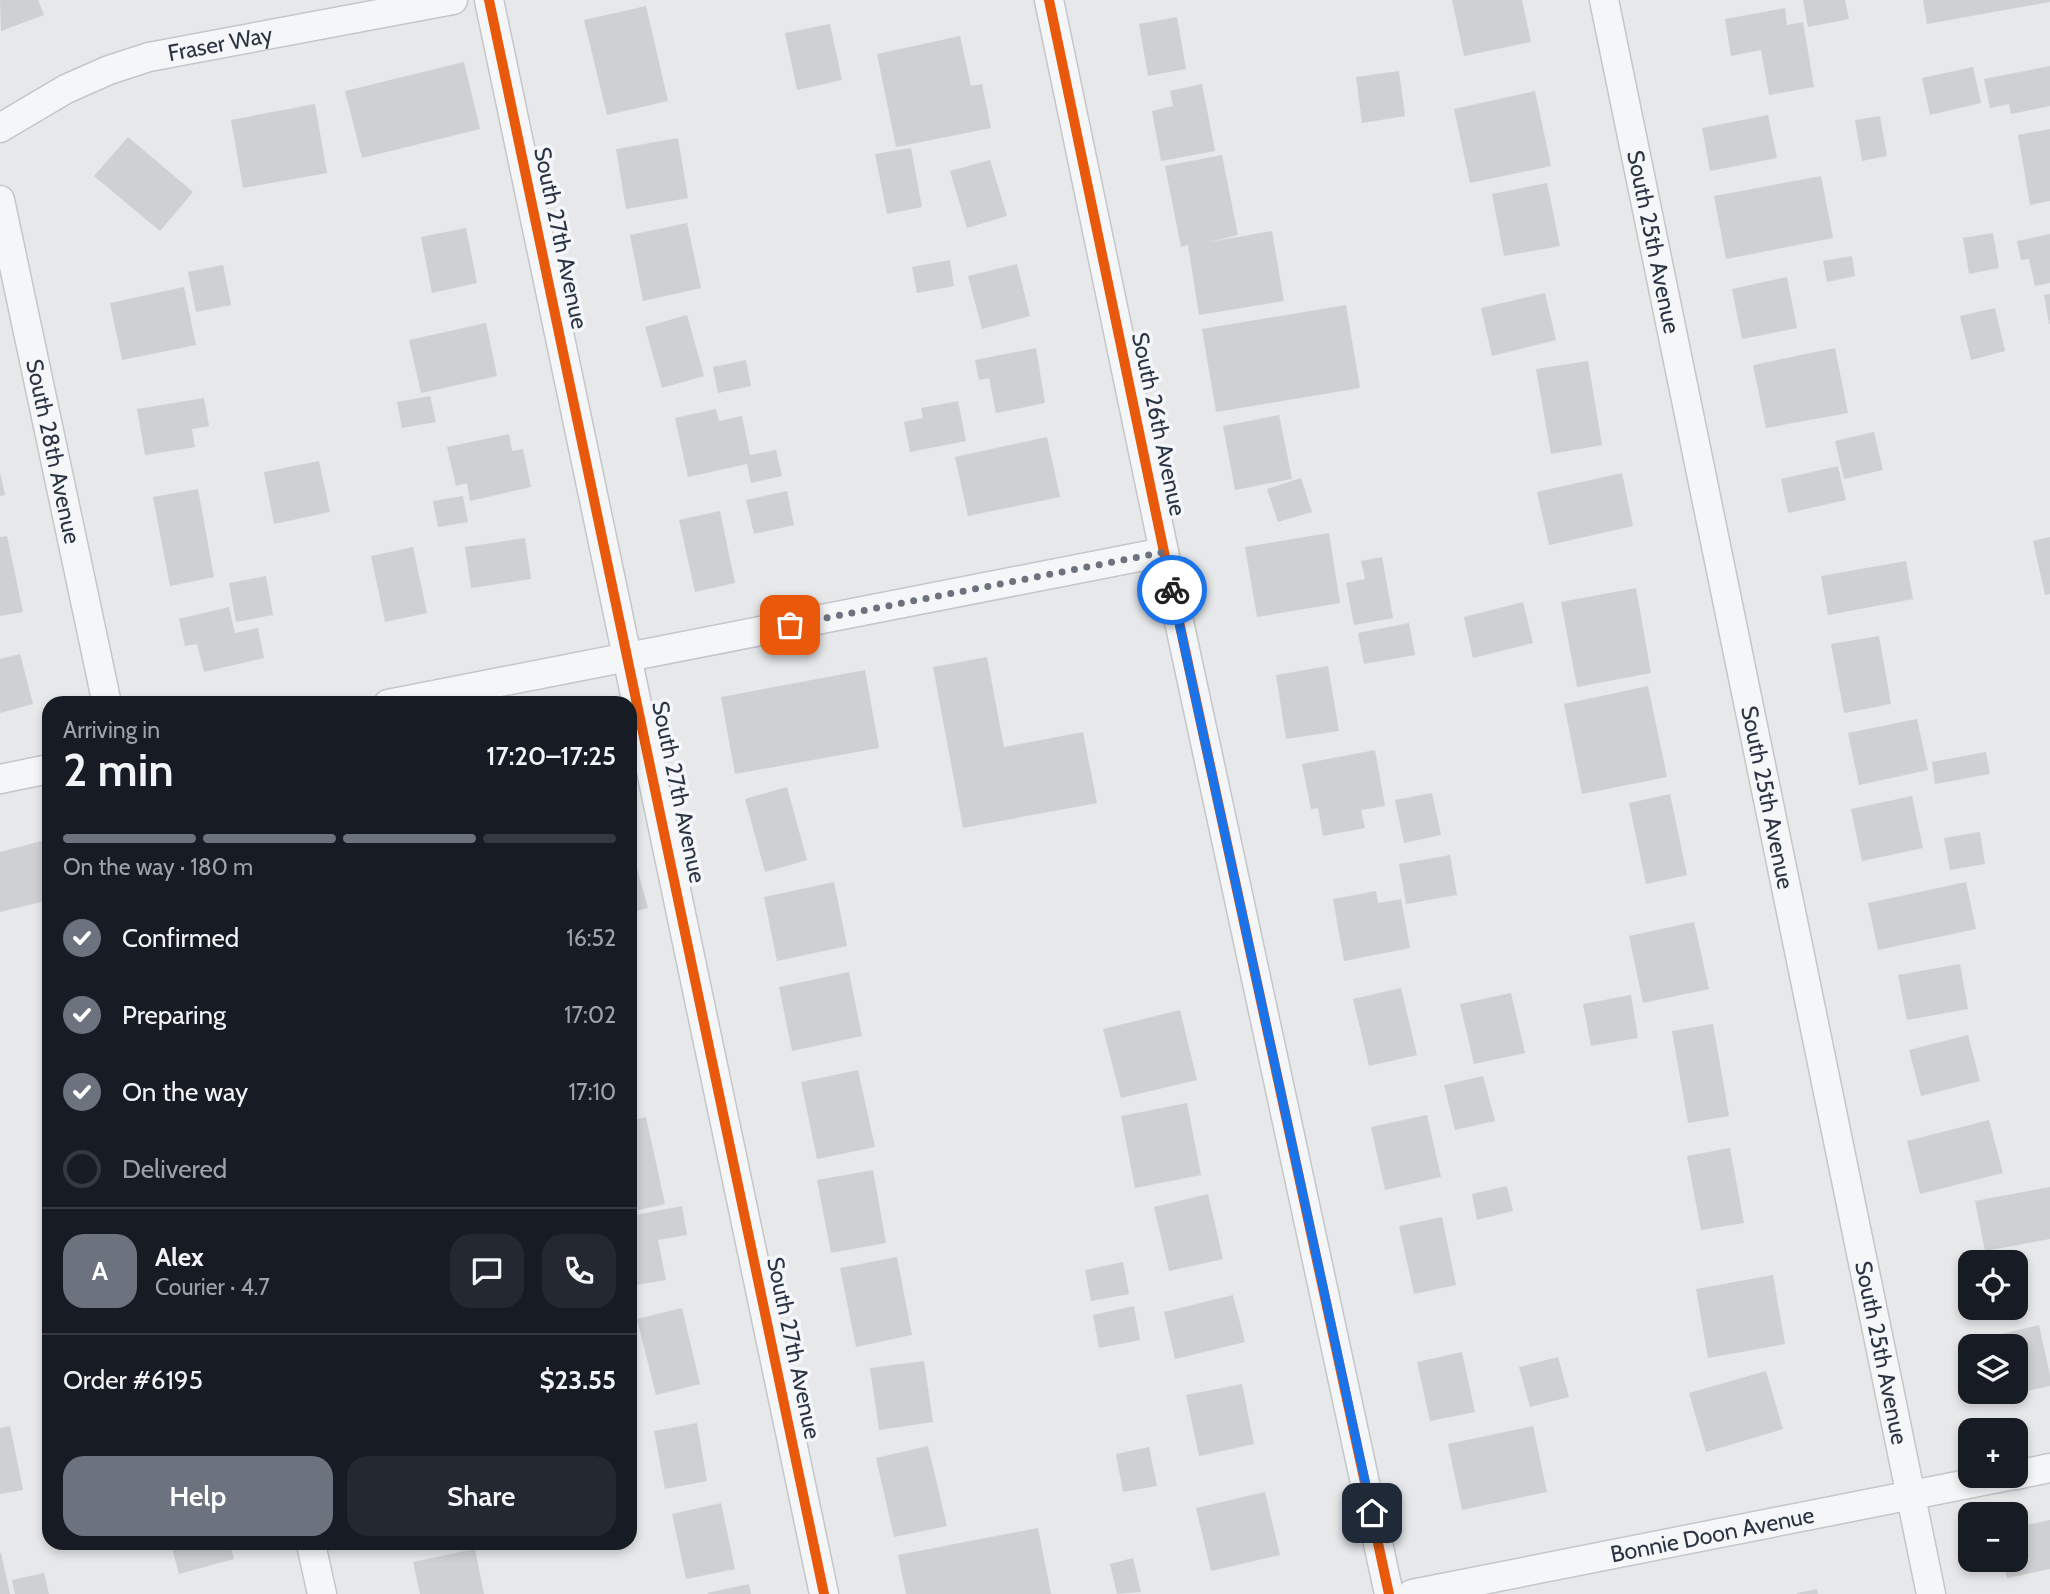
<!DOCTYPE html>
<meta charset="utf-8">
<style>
body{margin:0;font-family:Cabin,sans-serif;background:#242831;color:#f1f3f6;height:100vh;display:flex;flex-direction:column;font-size:26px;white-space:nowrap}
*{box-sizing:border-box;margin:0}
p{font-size:23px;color:#9ea1a6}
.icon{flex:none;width:38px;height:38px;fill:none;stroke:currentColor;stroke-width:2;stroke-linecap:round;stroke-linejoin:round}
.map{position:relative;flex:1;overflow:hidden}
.side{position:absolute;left:42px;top:696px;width:595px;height:854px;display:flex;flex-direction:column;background:#171b24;border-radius:21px;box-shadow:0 4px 10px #0003}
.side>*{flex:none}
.tools{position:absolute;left:1958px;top:1250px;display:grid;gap:14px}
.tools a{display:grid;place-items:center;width:70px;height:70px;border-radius:14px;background:#171b24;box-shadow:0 4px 10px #0003;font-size:35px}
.pin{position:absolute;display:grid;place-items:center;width:60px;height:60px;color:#fff;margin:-30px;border-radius:14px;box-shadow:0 4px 10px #0006}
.courier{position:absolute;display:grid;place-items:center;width:70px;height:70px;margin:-35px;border:5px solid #1a73e8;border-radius:50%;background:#fff;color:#222;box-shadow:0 2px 9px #0007}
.overview em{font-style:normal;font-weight:600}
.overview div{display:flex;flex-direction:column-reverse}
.overview{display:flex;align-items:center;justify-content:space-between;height:119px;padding:0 21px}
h1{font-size:46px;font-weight:600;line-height:52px}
.bar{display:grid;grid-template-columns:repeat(4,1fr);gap:10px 7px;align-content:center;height:84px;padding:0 21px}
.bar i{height:9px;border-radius:5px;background:#363941}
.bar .active{background:#6c737f}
.bar p{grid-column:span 4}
.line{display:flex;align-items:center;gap:18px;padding:0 21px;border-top:2px solid #363941}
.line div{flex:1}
.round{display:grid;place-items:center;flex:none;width:74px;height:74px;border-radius:21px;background:#242831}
ol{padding:0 21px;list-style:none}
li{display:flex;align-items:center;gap:21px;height:77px}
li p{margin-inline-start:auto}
li .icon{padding:7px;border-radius:50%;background:#6c737f;color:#fff;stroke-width:4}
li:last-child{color:#9ea1a6}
li i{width:38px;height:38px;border:4px solid #363941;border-radius:50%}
.action{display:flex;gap:14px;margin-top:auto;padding:14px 21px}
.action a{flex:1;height:80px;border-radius:21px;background:#6c737f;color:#fff;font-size:28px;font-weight:600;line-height:80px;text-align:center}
.action a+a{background:#242831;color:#f1f3f6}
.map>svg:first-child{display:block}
.building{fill:#ced0d3}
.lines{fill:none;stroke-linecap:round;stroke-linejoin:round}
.minor-casing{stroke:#c4c6c8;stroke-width:31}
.minor{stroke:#f5f6f7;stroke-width:28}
.cycleway-casing{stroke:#f4f6f9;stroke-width:15}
.cycleway{stroke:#e8590c;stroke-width:10}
.done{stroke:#6c737f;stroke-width:7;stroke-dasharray:0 12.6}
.route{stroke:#1a73e8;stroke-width:9}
.labels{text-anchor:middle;stroke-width:7;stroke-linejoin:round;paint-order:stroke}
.street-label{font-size:23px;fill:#2b3445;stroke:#f4f6f9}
</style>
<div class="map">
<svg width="2050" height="1594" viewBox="0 0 2050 1594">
<rect width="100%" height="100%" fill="#e6e8ea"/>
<g class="building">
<polygon points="0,0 38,0 44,15 1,31"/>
<polygon points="1452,0 1522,0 1531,42 1464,56"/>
<polygon points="1803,0 1845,0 1849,19 1808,27"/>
<polygon points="1923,0 2050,0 2050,2 1927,24"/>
<polygon points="646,6 668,101 607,115 584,20"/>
<polygon points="1785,8 1787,25 1803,22 1814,87 1769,95 1761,50 1731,56 1725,19"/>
<polygon points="1177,17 1186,69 1148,76 1139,24"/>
<polygon points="830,24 842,80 797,90 785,33"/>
<polygon points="960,36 971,86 982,84 991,128 896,147 877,54"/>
<polygon points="464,62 480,129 362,158 345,91"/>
<polygon points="2050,66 2050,106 2011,114 2009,104 1990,108 1984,79"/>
<polygon points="1973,67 1981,103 1930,115 1922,78"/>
<polygon points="1399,71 1405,116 1362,123 1356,77"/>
<polygon points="1202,84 1215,151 1161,161 1152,111 1173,106 1170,91"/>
<polygon points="1535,91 1551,166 1470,183 1454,109"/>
<polygon points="315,104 327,173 243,188 231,120"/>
<polygon points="1768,115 1777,158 1710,171 1702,128"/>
<polygon points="1880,116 1887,156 1862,161 1855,120"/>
<polygon points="2050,129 2050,201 2030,205 2018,135"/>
<polygon points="128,137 193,192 160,231 94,176"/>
<polygon points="678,138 688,198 626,209 616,149"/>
<polygon points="911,148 922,207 887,214 875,154"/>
<polygon points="1222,155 1238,235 1209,242 1272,231 1284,301 1199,315 1188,245 1181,247 1165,166"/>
<polygon points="990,160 1007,216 967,228 950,171"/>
<polygon points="1821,176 1833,238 1726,259 1714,196"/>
<polygon points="1547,183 1560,246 1504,256 1492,194"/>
<polygon points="687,223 701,288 643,301 630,235"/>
<polygon points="466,228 477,283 432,293 421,237"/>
<polygon points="1993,233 1999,268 1969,274 1963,238"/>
<polygon points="2050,234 2050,283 2035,286 2029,259 2021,260 2017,241"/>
<polygon points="1852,256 1855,276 1827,282 1823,261"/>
<polygon points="950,260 954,286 917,293 912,267"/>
<polygon points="1017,264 1030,316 982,329 968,276"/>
<polygon points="223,265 231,305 196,312 188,272"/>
<polygon points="1787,277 1797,328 1742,339 1732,289"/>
<polygon points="184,287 196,345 122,360 110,303"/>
<polygon points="1545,293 1556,340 1492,356 1481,308"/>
<polygon points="2050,294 2050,324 2049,324 2044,295"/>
<polygon points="1346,305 1360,388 1216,412 1202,329"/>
<polygon points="1995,308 2005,351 1971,360 1960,316"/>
<polygon points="687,315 704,376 662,388 645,327"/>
<polygon points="486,323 497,376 421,393 409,340"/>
<polygon points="1036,348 1045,403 996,413 989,378 979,380 975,360"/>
<polygon points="1835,348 1848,413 1766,428 1753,365"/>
<polygon points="746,360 751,386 718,393 713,367"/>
<polygon points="1588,361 1602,445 1551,454 1536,369"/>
<polygon points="430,396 436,422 402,428 397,402"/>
<polygon points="204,398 209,426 192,429 195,447 145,455 137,409"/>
<polygon points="958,401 966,441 910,452 904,422 923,418 921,408"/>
<polygon points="716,409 719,421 742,416 750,455 776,450 782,476 751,483 747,464 688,477 675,418"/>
<polygon points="1279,415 1292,479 1235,490 1223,426"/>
<polygon points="1874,432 1883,470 1844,479 1835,441"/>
<polygon points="509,434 512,451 523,449 531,487 470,501 467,483 456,486 447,447"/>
<polygon points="1047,437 1060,497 968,516 955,457"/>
<polygon points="319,461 330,512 274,524 264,472"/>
<polygon points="1838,466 1846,500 1788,513 1781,479"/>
<polygon points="0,472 5,495 0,496"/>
<polygon points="1622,473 1633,526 1549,545 1537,492"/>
<polygon points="1301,478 1312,512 1278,522 1267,489"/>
<polygon points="198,489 214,577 170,586 153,497"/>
<polygon points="787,491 794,525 754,534 746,500"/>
<polygon points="463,496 468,522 438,527 433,501"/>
<polygon points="720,511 735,583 695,592 679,520"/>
<polygon points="1329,533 1340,603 1257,617 1245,547"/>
<polygon points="7,536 23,612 0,616 0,537"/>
<polygon points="2050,537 2050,594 2045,595 2033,541"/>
<polygon points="525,538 531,579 471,588 465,547"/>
<polygon points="413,547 427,613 385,622 371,556"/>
<polygon points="1382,557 1393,618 1354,625 1346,583 1365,579 1361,561"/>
<polygon points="1906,561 1913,599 1828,615 1821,576"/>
<polygon points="266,576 273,615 236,622 229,583"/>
<polygon points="1636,588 1651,673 1577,687 1561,602"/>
<polygon points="1523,602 1533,643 1473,658 1464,617"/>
<polygon points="229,607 235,633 258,628 264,658 204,672 197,644 185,646 179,619"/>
<polygon points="1409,623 1415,655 1364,664 1358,633"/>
<polygon points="1879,636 1891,704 1844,713 1831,644"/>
<polygon points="20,654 33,704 0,713 0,659"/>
<polygon points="987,657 1004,747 1083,732 1097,803 963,828 933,667"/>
<polygon points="1328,666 1339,731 1286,739 1276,675"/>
<polygon points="865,670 879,748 735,774 721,697"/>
<polygon points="1648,686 1667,777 1582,794 1564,704"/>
<polygon points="1917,719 1928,770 1859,785 1848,733"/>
<polygon points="1375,750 1385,806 1361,810 1365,828 1323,836 1318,808 1311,809 1302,764"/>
<polygon points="1986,752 1990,774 1935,784 1932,762"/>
<polygon points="787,787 807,860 765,872 745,799"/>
<polygon points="1432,793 1441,835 1404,843 1395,800"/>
<polygon points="1670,794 1687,875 1646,884 1629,803"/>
<polygon points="1912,796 1923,848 1862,861 1851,809"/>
<polygon points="1980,832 1985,864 1950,870 1944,838"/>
<polygon points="49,839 49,900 0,912 0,852"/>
<polygon points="630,843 648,908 630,913"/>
<polygon points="1450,855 1457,895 1406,904 1399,864"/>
<polygon points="834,882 847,946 777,961 764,897"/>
<polygon points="1966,882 1976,929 1878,950 1868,903"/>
<polygon points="1376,891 1378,903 1401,899 1410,948 1344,961 1333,899"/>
<polygon points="1694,922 1709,989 1643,1003 1629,936"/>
<polygon points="1960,964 1968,1009 1907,1020 1898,975"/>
<polygon points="849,972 862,1036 792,1051 779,987"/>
<polygon points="1401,988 1417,1055 1369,1066 1353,999"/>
<polygon points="1511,993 1525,1053 1474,1064 1460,1004"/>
<polygon points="1631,995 1638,1038 1591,1046 1583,1004"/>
<polygon points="1180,1010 1197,1080 1121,1098 1103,1029"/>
<polygon points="1713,1024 1729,1116 1688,1123 1672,1031"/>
<polygon points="1968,1035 1980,1081 1921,1096 1909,1050"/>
<polygon points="858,1070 875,1147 817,1159 801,1082"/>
<polygon points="1483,1076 1495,1121 1455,1130 1444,1085"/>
<polygon points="1187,1103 1201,1175 1135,1188 1121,1116"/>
<polygon points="1427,1115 1441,1177 1385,1190 1371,1127"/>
<polygon points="646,1117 665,1204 630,1212 630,1121"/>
<polygon points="1989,1120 2003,1173 1920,1194 1907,1141"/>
<polygon points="1730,1148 1744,1223 1701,1230 1687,1156"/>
<polygon points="873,1170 886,1243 831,1253 817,1180"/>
<polygon points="1507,1186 1513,1211 1477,1220 1472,1194"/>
<polygon points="2050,1187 2050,1239 1985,1251 1975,1201"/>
<polygon points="1208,1194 1223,1259 1169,1271 1154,1207"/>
<polygon points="682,1206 687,1235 658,1240 666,1280 630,1286 630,1216"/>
<polygon points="1442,1217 1456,1285 1414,1294 1399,1226"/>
<polygon points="897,1257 912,1335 856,1347 840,1268"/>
<polygon points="1123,1262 1129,1294 1091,1301 1085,1270"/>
<polygon points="1773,1275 1785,1344 1708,1358 1696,1289"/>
<polygon points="1233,1295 1245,1342 1175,1359 1164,1312"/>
<polygon points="1134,1306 1140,1340 1099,1348 1093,1315"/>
<polygon points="682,1308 700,1384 656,1395 637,1319"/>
<polygon points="2039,1325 2050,1375 2050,1386 1988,1400 1986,1391 2016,1391 2016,1346 1975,1346 1974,1340"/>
<polygon points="1462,1352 1475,1412 1430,1421 1417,1362"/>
<polygon points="1558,1357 1569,1397 1530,1407 1519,1367"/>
<polygon points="924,1361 933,1422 879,1430 870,1368"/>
<polygon points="1766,1371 1783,1429 1706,1452 1689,1393"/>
<polygon points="1242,1384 1254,1444 1199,1456 1186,1395"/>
<polygon points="697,1423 707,1481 665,1489 654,1431"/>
<polygon points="10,1426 23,1490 0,1494 0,1428"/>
<polygon points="1533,1426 1547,1492 1462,1510 1448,1444"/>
<polygon points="928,1446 947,1526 894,1537 876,1458"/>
<polygon points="1149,1447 1157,1486 1123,1492 1116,1454"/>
<polygon points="1265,1492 1280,1555 1211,1571 1196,1508"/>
<polygon points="721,1503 735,1569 686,1579 672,1514"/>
<polygon points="2050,1520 2050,1569 2007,1578 2003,1559 2016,1559 2016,1527"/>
<polygon points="1038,1528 1051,1594 906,1594 898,1555"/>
<polygon points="171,1544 230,1544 234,1559 179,1574"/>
<polygon points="475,1549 484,1594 420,1594 413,1562"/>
<polygon points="0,1553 1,1553 10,1594 0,1594"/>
<polygon points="1133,1558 1141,1592 1117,1594 1110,1564"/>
<polygon points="44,1573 49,1594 15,1594 12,1580"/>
<polygon points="749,1584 751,1594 708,1594 707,1593"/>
<polygon points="1817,1589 1818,1594 1797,1594 1797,1593"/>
</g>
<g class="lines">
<defs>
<g id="minor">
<polyline points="489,0 824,1594"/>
<polyline points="1049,0 1164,552 1389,1594"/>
<path id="s1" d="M 1604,0 L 1931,1594"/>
<path id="s2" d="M 0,128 L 66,89 L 109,70 L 149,57 L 453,0"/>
<path id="s3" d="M 0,200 L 107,704"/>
<polyline points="388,704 1164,552"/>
<polyline points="0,779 49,769"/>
<polyline points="2016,1475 2050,1468"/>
<polyline points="311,1544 322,1594"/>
<path id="s4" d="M 1412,1594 L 2013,1475"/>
</g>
</defs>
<use href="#minor" class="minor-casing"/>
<use href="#minor" class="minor"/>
<defs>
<g id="cycleway">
<polyline points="489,0 824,1594"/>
<polyline points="1049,0 1164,552 1389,1594"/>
</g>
</defs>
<use href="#cycleway" class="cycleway-casing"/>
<use href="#cycleway" class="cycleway"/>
</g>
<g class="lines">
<polyline class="done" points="790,625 1164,552 1172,590"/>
<polyline class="route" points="1172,590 1372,1513"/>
</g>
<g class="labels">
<g class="street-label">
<text dy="8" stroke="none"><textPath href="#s2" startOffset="238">Fraser Way</textPath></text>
<text transform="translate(561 238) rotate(78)" y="8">South 27th Avenue</text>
<text dy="8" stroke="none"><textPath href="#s1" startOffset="247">South 25th Avenue</textPath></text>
<text transform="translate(1159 424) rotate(78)" y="8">South 26th Avenue</text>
<text dy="8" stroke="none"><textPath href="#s3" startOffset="257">South 28th Avenue</textPath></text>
<text transform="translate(679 792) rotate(78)" y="8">South 27th Avenue</text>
<text dy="8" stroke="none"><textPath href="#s1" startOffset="814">South 25th Avenue</textPath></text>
<text transform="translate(794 1348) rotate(78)" y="8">South 27th Avenue</text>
<text dy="8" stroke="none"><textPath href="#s1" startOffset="1381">South 25th Avenue</textPath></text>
<text dy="8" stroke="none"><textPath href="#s4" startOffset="306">Bonnie Doon Avenue</textPath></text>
</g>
</g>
</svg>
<div class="tools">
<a><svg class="icon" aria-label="locate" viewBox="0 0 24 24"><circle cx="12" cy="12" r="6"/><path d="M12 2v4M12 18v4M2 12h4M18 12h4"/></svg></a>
<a><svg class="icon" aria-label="layers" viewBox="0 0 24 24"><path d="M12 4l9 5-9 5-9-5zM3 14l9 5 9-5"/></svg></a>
<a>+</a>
<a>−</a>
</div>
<div class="pin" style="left:790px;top:625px;background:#ea580c"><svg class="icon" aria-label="bag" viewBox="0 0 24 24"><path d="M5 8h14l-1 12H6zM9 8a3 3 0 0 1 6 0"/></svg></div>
<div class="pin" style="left:1372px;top:1513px;background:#1f2937"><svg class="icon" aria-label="home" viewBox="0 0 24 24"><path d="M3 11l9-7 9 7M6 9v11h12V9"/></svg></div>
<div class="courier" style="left:1172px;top:590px"><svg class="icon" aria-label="bike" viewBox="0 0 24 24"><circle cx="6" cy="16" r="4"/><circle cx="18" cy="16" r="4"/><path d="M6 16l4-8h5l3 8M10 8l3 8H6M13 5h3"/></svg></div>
<section class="side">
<div class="overview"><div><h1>2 min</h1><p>Arriving in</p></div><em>17:20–17:25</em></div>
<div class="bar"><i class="active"></i><i class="active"></i><i class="active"></i><i></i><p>On the way · 180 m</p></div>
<ol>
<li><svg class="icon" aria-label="check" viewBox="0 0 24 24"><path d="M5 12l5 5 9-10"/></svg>Confirmed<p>16:52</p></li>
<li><svg class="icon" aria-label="check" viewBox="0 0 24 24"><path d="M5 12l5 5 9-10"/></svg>Preparing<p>17:02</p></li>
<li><svg class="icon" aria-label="check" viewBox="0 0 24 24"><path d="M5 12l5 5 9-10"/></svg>On the way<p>17:10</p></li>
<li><i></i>Delivered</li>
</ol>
<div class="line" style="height:126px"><b class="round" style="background:#6c737f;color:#fff">A</b><div><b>Alex</b><p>Courier · 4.7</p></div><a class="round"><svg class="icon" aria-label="chat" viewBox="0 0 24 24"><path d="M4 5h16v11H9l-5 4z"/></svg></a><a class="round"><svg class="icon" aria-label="phone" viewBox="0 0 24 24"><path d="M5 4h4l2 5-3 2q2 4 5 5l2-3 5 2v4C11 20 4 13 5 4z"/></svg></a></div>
<div class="line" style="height:91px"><div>Order #6195</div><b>$23.55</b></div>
<div class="action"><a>Help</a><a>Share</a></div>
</section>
</div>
